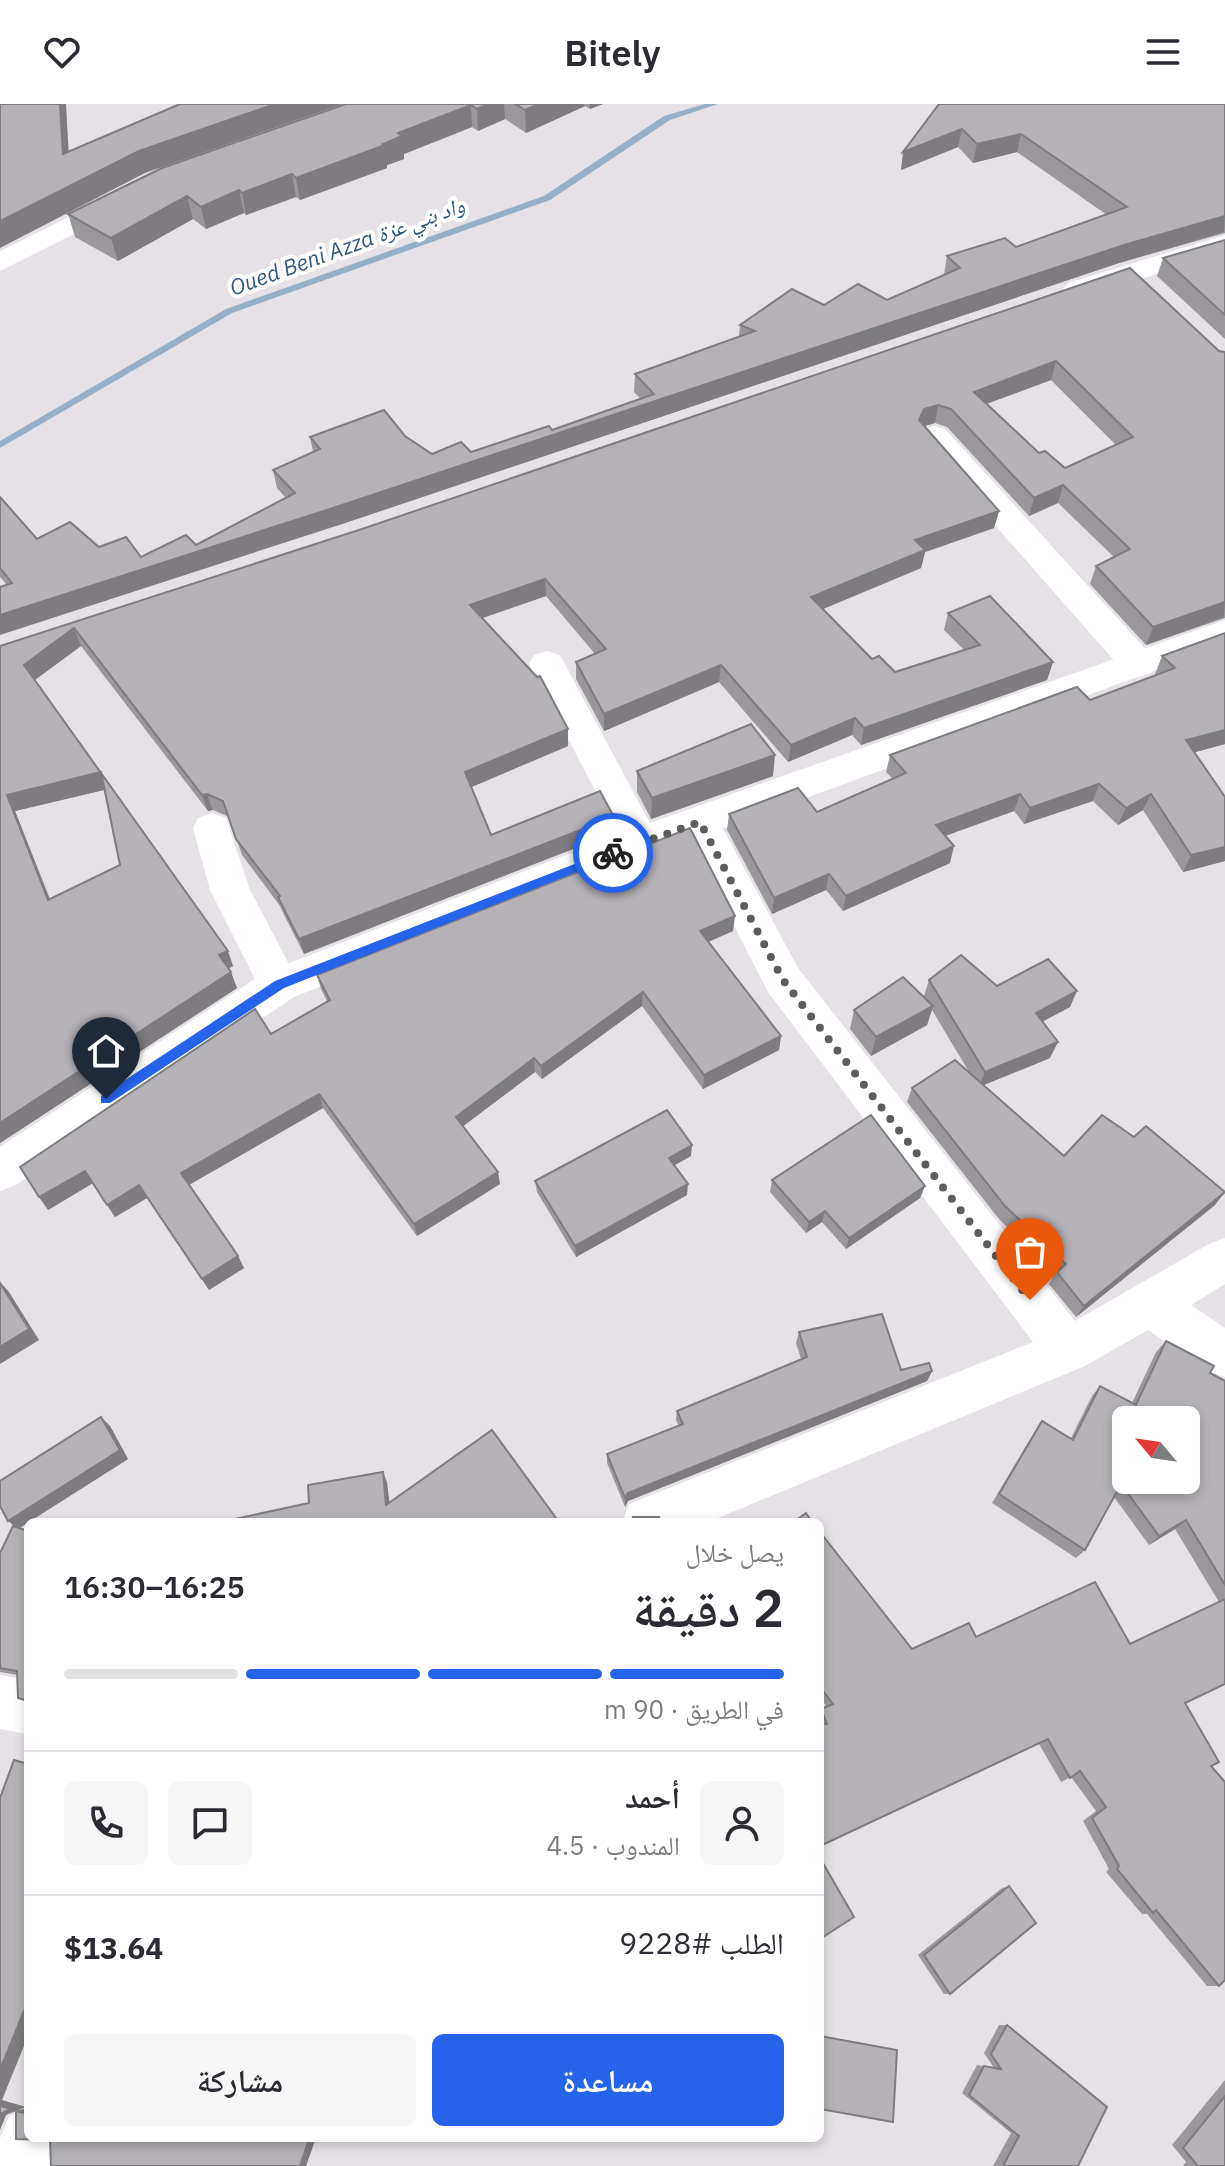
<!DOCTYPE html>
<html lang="ar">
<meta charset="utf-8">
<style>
body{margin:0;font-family:"IBM Plex Sans","Noto Naskh Arabic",sans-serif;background:#f7f7f7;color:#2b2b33;direction:rtl;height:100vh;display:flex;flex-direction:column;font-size:30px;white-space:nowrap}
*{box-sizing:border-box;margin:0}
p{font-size:26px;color:#7c7c81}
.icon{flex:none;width:44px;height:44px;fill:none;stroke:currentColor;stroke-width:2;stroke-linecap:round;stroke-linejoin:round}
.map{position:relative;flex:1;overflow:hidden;direction:ltr}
.details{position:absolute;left:24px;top:1414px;width:800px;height:624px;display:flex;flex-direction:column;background:#fff;border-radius:12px;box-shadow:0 4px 12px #0003;direction:rtl}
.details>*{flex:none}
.needle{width:52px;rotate:299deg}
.tools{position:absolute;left:1112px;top:1302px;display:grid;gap:16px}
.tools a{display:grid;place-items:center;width:88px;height:88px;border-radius:12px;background:#fff;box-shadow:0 4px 12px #0003;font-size:40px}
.pin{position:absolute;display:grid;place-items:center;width:68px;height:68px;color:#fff;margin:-82px -34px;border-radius:50% 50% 50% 0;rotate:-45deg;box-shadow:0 0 8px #0007}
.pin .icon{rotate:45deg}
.courier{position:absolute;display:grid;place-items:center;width:80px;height:80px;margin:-40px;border:6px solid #2563eb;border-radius:50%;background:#fff;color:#222;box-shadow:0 2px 10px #0007}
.head em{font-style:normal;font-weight:600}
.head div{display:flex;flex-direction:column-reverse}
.head{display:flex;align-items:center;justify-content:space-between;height:136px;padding:0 40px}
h1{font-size:52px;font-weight:600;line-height:60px}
.bar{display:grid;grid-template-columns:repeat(4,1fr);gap:12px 8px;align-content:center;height:96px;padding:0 40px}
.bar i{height:10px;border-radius:6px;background:#e1e1e2}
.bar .on{background:#2563eb}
.bar p{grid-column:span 4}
.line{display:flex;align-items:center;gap:20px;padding:0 40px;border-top:2px solid #e1e1e2}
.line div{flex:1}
.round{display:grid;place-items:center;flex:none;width:84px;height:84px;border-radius:12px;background:#f7f7f7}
.button{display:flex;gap:16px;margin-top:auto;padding:16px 40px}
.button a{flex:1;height:92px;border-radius:12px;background:#2563eb;color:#fff;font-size:32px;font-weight:600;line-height:92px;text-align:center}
.button a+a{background:#f7f7f7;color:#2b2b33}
header{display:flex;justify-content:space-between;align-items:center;height:104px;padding:0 40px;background:#fff;font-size:36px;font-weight:600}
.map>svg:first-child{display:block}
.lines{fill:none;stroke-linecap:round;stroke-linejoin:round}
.stream{fill:#97b0c8;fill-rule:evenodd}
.minor{fill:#fff;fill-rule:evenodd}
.tertiary{fill:#fff;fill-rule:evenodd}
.wall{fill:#9b989d;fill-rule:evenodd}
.shaded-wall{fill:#7e7c80}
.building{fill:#b4b1b7;stroke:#7e7c80;stroke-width:2;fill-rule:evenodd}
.route{fill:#2563eb}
.done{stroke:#5f5c5f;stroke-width:8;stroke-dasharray:0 14.4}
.labels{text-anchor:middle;stroke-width:8;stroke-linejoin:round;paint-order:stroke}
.far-water-label{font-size:22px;font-style:italic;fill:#31587d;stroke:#fff}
</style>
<header><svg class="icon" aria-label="menu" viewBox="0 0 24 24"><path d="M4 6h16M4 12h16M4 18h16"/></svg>Bitely<svg class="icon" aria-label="heart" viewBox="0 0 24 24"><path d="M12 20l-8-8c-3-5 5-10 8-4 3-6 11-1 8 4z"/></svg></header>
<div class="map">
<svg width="1225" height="2062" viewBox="0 0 1225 2062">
<rect width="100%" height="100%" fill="#e6e1e6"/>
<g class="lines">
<polygon class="stream" points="705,0 718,0 670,16 550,96 232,209 0,344 0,337 226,205 544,92 664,12"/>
<g class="minor">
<polygon points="124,86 134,88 138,94 134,100 0,167 0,147"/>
<polygon points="1225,131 1225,149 1078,194 1068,191 1063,185 1068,179"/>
<polygon points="934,322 945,325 1151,551 1156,560 1151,569 1138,573 1125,569 923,339 918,332 923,325"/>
<polygon points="547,547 560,551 660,738 655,749 641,753 627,749 622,738 529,560 534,551"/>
<polygon points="700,703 714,708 798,864 1075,1217 1209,1140 1225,1134 1225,1180 1191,1201 1225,1224 1225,1273 1208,1267 1148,1226 1085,1262 708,1418 622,1418 629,1400 1033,1238 768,888 681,718 686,708"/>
<polygon points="212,709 226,714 250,786 300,881 294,893 279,898 264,893 210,786 193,724 198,714"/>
</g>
<g class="tertiary">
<polygon points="1225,516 1225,541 655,749 294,893 16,1081 0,1087 0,1043 264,869 627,727"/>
<polygon points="0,1571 28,1576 28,1630 0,1625"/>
<polygon points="28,2005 28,2034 62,2034 62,2062 0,2062 0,2034 9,2012"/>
</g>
</g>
<g class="wall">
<polygon points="346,0 603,0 590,5 585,2 526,29 505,15 478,27 472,23 404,50 404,55 387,61 387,64 300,96 296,93 246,111 244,109 206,125 193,115 118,157 75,133 68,110"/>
<polygon points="939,0 1225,0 1225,129 1119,159 339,421 7,481 0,473 0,393 37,435 99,443 141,453 196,441 286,394 277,384 273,366 313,348 310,333 405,332 432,350 471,348 552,326 641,295 634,288 635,270 739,232 740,221 824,201 887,196 944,171 947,152 1016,143 1107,111 1017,48 973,59 958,43 901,66"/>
<polygon points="1225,136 1225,235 1157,172 1163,154"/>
<path d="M 1130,164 L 1219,247 L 1225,248 L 1225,514 L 1146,541 L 1090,480 L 1096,462 L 1114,453 L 1058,399 L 1029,412 L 947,323 L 935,319 L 925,322 L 999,407 L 994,424 L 925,448 L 921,464 L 822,505 L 872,555 L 895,568 L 964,546 L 944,526 L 948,509 L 1053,558 L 1047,576 L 861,641 L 852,631 L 788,658 L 719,578 L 604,627 L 576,575 L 576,558 L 595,550 L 546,492 L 482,514 L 568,642 L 471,683 L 491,731 L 614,713 L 614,729 L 304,850 L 283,809 L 280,802 L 242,751 L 229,713 L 213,706 L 208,707 L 81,542 L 35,576 L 233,862 L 228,865 L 237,884 L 0,1039 L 0,542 L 362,425 ZM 1051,276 L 1116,341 L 1065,364 L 1039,349 L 986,300 ZM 104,686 L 120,761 L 50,795 L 15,707 Z"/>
<polygon points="1225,529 1225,640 1194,648 1225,693 1225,757 1183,768 1143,706 1118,721 1093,697 1024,720 1014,707 945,732 950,759 843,807 826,786 772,810 727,726 729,710 817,708 893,675 886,668 890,651 1090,596 1157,571 1155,570 1162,552"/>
<polygon points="637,667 773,672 651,715 637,688"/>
<polygon points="733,827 708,838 781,932 779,946 703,985 642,902 542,975 535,968 463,1022 500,1080 417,1132 323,1004 189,1081 238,1152 244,1164 209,1186 147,1094 115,1113 93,1079 48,1106 271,930 327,897 321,885 317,871"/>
<polygon points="929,876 997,882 1070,903 1043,917 1050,954 984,981 1064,1052 1215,1101 1076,1213 1049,1180 1055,1170 999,1115 907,998 912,984 969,968 932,906 927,921 871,952 850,925 854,906 924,892"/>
<polygon points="691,1052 674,1061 687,1091 576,1153 537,1088 535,1077"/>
<polygon points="772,1076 925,1082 920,1094 846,1145 822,1118 806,1129 770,1088"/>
<polygon points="799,1228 901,1266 932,1267 927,1277 628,1397 625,1403 607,1359 607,1350 679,1322 676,1316 677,1307 801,1255 796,1239"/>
<polygon points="1166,1237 1210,1269 1225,1277 1225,1580 1185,1600 1211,1662 1219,1882 1207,1882 1147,1810 1142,1810 1106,1768 1109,1765 1083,1717 1096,1707 1071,1673 1061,1678 1039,1640 821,1620 820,1619 820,1606 827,1603 820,1594 820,1428 912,1545 976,1533 1130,1540 1219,1498 1175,1425 1149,1441 1114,1393 1085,1446 1076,1454 992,1399 1035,1327 1042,1317 1071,1334 1092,1292 1100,1282 1132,1299 1156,1248"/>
<polygon points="110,1322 128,1355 19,1424 28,1427 28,1599 18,1594 17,1571 0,1568 0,1449 16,1424"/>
<polygon points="1009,1782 950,1890 944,1890 918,1851 1002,1784"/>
<polygon points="999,1921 1007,1921 1078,2062 993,2062 1011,2029 962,1989 977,1961 994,1964 984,1949"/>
<polygon points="1225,1976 1225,2062 1183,2062 1186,2058 1172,2041"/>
</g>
<g class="shaded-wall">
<polygon points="60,0 66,0 70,72 63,50"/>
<polygon points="275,0 343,0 145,69 0,144 0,117 139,47"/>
<polygon points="488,0 504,0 505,15 478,27 477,5"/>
<polygon points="539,0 584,0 585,2 526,29 525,6"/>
<polygon points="590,0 603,0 590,5"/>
<polygon points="471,1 472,23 404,50 404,55 387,61 387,64 300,96 296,74 398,29"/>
<polygon points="962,25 958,43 901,66 903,48"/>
<polygon points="1021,30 1017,48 973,59 977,40"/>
<polygon points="292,70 296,93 246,111 242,89"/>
<polygon points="239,86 244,109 206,125 201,103"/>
<polygon points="187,92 193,115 118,157 111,134"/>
<polygon points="1225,112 1224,128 1119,159 339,421 0,531 0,511 1124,141"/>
<polygon points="1056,257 1051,276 970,306 974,288"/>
<polygon points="938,301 935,319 921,323 919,316 924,305"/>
<polygon points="1063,381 1058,399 1029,412 1034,394"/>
<polygon points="999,407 994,424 925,448 921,464 809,511 811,493 915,436"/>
<polygon points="545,475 546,492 471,518 470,501"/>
<polygon points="1225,498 1224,513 1146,541 1153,523"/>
<polygon points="74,524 81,542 32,578 24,561"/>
<polygon points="1053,558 1047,576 861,641 864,624"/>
<polygon points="721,561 719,578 604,627 604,610"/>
<polygon points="855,614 852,631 788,658 791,641"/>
<polygon points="568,625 568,642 467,685 465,668"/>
<polygon points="1225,626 1225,640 1178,653 1186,636"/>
<polygon points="775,651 773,672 651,715 652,694"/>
<polygon points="101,668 108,685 15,707 56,812 48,796 7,691"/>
<polygon points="1099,680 1093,697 1024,720 1030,704"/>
<polygon points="207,690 213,706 208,707 202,691"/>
<polygon points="1020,690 1014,707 931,737 936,721"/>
<polygon points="1151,690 1143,706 1118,721 1126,704"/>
<polygon points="614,713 614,729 304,850 299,835"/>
<polygon points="954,742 950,759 843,807 846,792"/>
<polygon points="1225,743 1225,757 1183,768 1191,751"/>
<polygon points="829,770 826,786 772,810 774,794"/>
<polygon points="735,812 733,827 699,842 700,827"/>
<polygon points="228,847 233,862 225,866 219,851"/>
<polygon points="231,868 237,884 0,1039 0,1019"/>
<polygon points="1077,887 1070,903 1029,925 1036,909"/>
<polygon points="643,888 642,902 542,975 541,962"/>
<polygon points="933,902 927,921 871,952 876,933"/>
<polygon points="781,932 779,946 703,985 704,971"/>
<polygon points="1058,938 1050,954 979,983 985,968"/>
<polygon points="534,954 535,968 458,1026 456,1013"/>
<polygon points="319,990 323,1004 187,1082 181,1069"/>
<polygon points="692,1041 691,1052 668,1065 669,1054"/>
<polygon points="85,1067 93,1079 48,1106 39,1093"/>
<polygon points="498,1068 500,1080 417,1132 414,1120"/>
<polygon points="688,1080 687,1091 576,1153 575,1142"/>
<polygon points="139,1081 147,1094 115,1113 107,1101"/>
<polygon points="925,1082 920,1094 846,1145 849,1134"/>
<polygon points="1225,1088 1215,1101 1076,1213 1084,1202"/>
<polygon points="825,1107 822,1118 806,1129 809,1118"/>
<polygon points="238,1152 244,1164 209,1186 202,1175"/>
<polygon points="0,1178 9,1188 39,1236 0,1260"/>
<polygon points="932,1267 927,1277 628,1397 625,1403 625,1394 628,1389"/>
<polygon points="101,1313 110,1322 128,1355 18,1425 8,1417"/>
<polygon points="383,1368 387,1378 391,1411 386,1401"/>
<polygon points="1186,1416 1175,1425 1149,1441 1159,1432"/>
<polygon points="1048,1635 1039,1640 820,1743 820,1742"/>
<polygon points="28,1897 28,1932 2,1996 26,2003 16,2007 28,2004 28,2010 16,2007 6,2011 0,2026 0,1966"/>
<polygon points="305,2034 316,2034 306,2062 300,2062"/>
</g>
<g class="building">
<polygon points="0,0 60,0 63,50 180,0 275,0 139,47 0,117"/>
<polygon points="346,0 488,0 477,5 471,1 398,29 402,32 383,40 385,41 296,74 292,70 242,89 239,86 201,103 187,92 111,134 68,110 162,64"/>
<polygon points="515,0 539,0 525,6"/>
<polygon points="939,0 1225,0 1225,112 1124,141 336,403 0,511 0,483 12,479 0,464 0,393 37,435 70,418 99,443 126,433 141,453 186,431 196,441 295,389 273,366 320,345 310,333 384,306 405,332 432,350 461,338 471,348 549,322 552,326 654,290 635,270 755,227 740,221 792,185 824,201 858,180 887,196 960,164 947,152 1005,134 1016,143 1127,103 1021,30 977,40 962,25 903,48"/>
<polygon points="1225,136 1225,211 1163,154"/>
<path d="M 1130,164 L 1219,247 L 1225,248 L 1225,498 L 1153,523 L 1096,462 L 1130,445 L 1063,381 L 1034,394 L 951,305 L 938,301 L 924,305 L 919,316 L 999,407 L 915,436 L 925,446 L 811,493 L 872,555 L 879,552 L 895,568 L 980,541 L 948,509 L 990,492 L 1053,558 L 864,624 L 855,614 L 791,641 L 721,561 L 604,610 L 576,558 L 606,545 L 545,475 L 470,501 L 537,573 L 540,572 L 568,625 L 465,668 L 491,731 L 600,687 L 614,713 L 299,835 L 278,793 L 280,792 L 236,735 L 223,697 L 207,690 L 202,691 L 74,524 L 24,561 L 228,847 L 219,851 L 231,868 L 0,1019 L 0,542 L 362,425 ZM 1056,257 L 1133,333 L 1065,364 L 1045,347 L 1039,349 L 974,288 ZM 101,668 L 120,761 L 48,796 L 7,691 Z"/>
<polygon points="1225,529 1225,626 1186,636 1225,693 1225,743 1191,751 1151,690 1126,704 1099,680 1030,704 1020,690 936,721 954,742 846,792 829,770 774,794 729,710 798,684 817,708 906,669 890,651 1077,583 1090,596 1175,564 1162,552"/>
<polygon points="751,620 775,651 652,694 637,667"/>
<polygon points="690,724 735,812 700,827 781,932 704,971 643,888 541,962 534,954 456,1013 498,1068 414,1120 319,990 181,1069 238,1152 202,1175 139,1081 107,1101 85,1067 39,1093 20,1063 255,905 271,930 330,896 317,871"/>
<polygon points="961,851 997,882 1048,855 1077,887 1036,909 1058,938 985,968 929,876"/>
<polygon points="903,873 933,902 876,933 854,906"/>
<polygon points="955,956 1064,1052 1102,1011 1134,1033 1146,1022 1225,1088 1084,1202 1057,1168 1066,1160 1005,1102 912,984"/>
<polygon points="667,1006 692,1041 669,1054 688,1080 575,1142 535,1077"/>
<polygon points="871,1011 925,1082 849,1134 825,1107 809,1118 772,1076"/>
<polygon points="0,1179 29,1225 0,1243"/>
<polygon points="882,1210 901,1266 929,1259 932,1267 628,1389 625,1394 607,1350 683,1320 677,1307 807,1253 799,1228"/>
<path d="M 1166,1237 L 1214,1262 L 1210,1269 L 1225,1277 L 1225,1481 L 1186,1416 L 1159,1432 L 1121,1380 L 1085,1446 L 999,1390 L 1042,1317 L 1073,1336 L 1100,1282 L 1136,1301 ZM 1126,1316 L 1186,1316 L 1186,1376 L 1126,1376 Z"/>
<polygon points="101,1313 120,1346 8,1417 0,1402 0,1377"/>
<polygon points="492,1326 559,1418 221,1418 309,1399 308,1381 383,1368 386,1401"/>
<polygon points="806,1409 812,1418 794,1418"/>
<polygon points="633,1413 660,1413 648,1418 635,1418"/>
<polygon points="13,1422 28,1427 28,1597 18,1594 17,1567 0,1564 0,1449"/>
<polygon points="820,1428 912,1545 969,1519 976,1533 1095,1478 1130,1540 1225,1495 1225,1580 1185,1599 1219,1658 1211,1662 1225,1678 1225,1876 1219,1882 1156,1806 1153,1809 1117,1765 1119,1762 1092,1714 1106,1703 1080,1667 1070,1674 1048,1635 820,1742 820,1620 827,1620 821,1605 833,1600 820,1583"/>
<polygon points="14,1656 28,1660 28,1897 0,1966 0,1694"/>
<polygon points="820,1754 854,1813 820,1835"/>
<polygon points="1009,1782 1036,1819 950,1890 924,1851"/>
<polygon points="1007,1921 1107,2003 1078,2062 1003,2062 1019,2032 969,1991 984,1962 1001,1965 991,1950"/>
<polygon points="820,1932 897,1946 893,2018 820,2005"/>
<polygon points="1225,1992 1225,2062 1197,2062 1197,2061 1183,2044"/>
<polygon points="0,2002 11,2005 0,2010"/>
<polygon points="16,2007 28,2010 28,2034 305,2034 309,2035 300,2062 51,2062 50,2036 16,2035"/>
</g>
<polygon class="route" points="613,745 617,746 617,752 284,884 110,999 101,999 101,992 275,877"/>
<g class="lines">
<polyline class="done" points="613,749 700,718 783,876 1030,1196"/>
</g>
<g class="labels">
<g class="far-water-label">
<text transform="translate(347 142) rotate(-20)" y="8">Oued Beni Azza واد بني عزة</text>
</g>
</g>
</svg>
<div class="tools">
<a><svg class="needle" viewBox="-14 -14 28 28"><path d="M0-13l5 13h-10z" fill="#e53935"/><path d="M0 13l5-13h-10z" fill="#7c7c81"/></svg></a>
</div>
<div class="pin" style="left:1030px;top:1196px;background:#ea580c"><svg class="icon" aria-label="bag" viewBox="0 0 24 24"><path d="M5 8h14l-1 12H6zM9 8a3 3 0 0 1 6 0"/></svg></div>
<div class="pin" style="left:106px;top:995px;background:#1f2937"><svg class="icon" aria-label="home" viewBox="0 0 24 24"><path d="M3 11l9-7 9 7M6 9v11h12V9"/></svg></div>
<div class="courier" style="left:613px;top:749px"><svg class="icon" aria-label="bike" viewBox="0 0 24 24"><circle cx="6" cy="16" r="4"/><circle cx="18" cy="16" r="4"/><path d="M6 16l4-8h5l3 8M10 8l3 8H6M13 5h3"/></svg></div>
<section class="details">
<div class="head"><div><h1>2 دقيقة</h1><p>يصل خلال</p></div><em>16:25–16:30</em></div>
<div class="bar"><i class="on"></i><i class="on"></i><i class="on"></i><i></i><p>في الطريق · 90 m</p></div>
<div class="line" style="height:144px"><a class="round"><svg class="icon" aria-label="person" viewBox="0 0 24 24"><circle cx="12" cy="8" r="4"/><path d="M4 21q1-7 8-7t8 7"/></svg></a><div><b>أحمد</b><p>المندوب · 4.5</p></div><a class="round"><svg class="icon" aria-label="chat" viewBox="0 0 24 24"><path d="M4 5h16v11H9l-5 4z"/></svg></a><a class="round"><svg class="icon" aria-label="phone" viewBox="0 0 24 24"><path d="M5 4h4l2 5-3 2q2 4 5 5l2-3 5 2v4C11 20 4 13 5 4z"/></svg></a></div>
<div class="line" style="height:104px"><div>الطلب #9228</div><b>$13.64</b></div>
<div class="button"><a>مساعدة</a><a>مشاركة</a></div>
</section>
</div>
